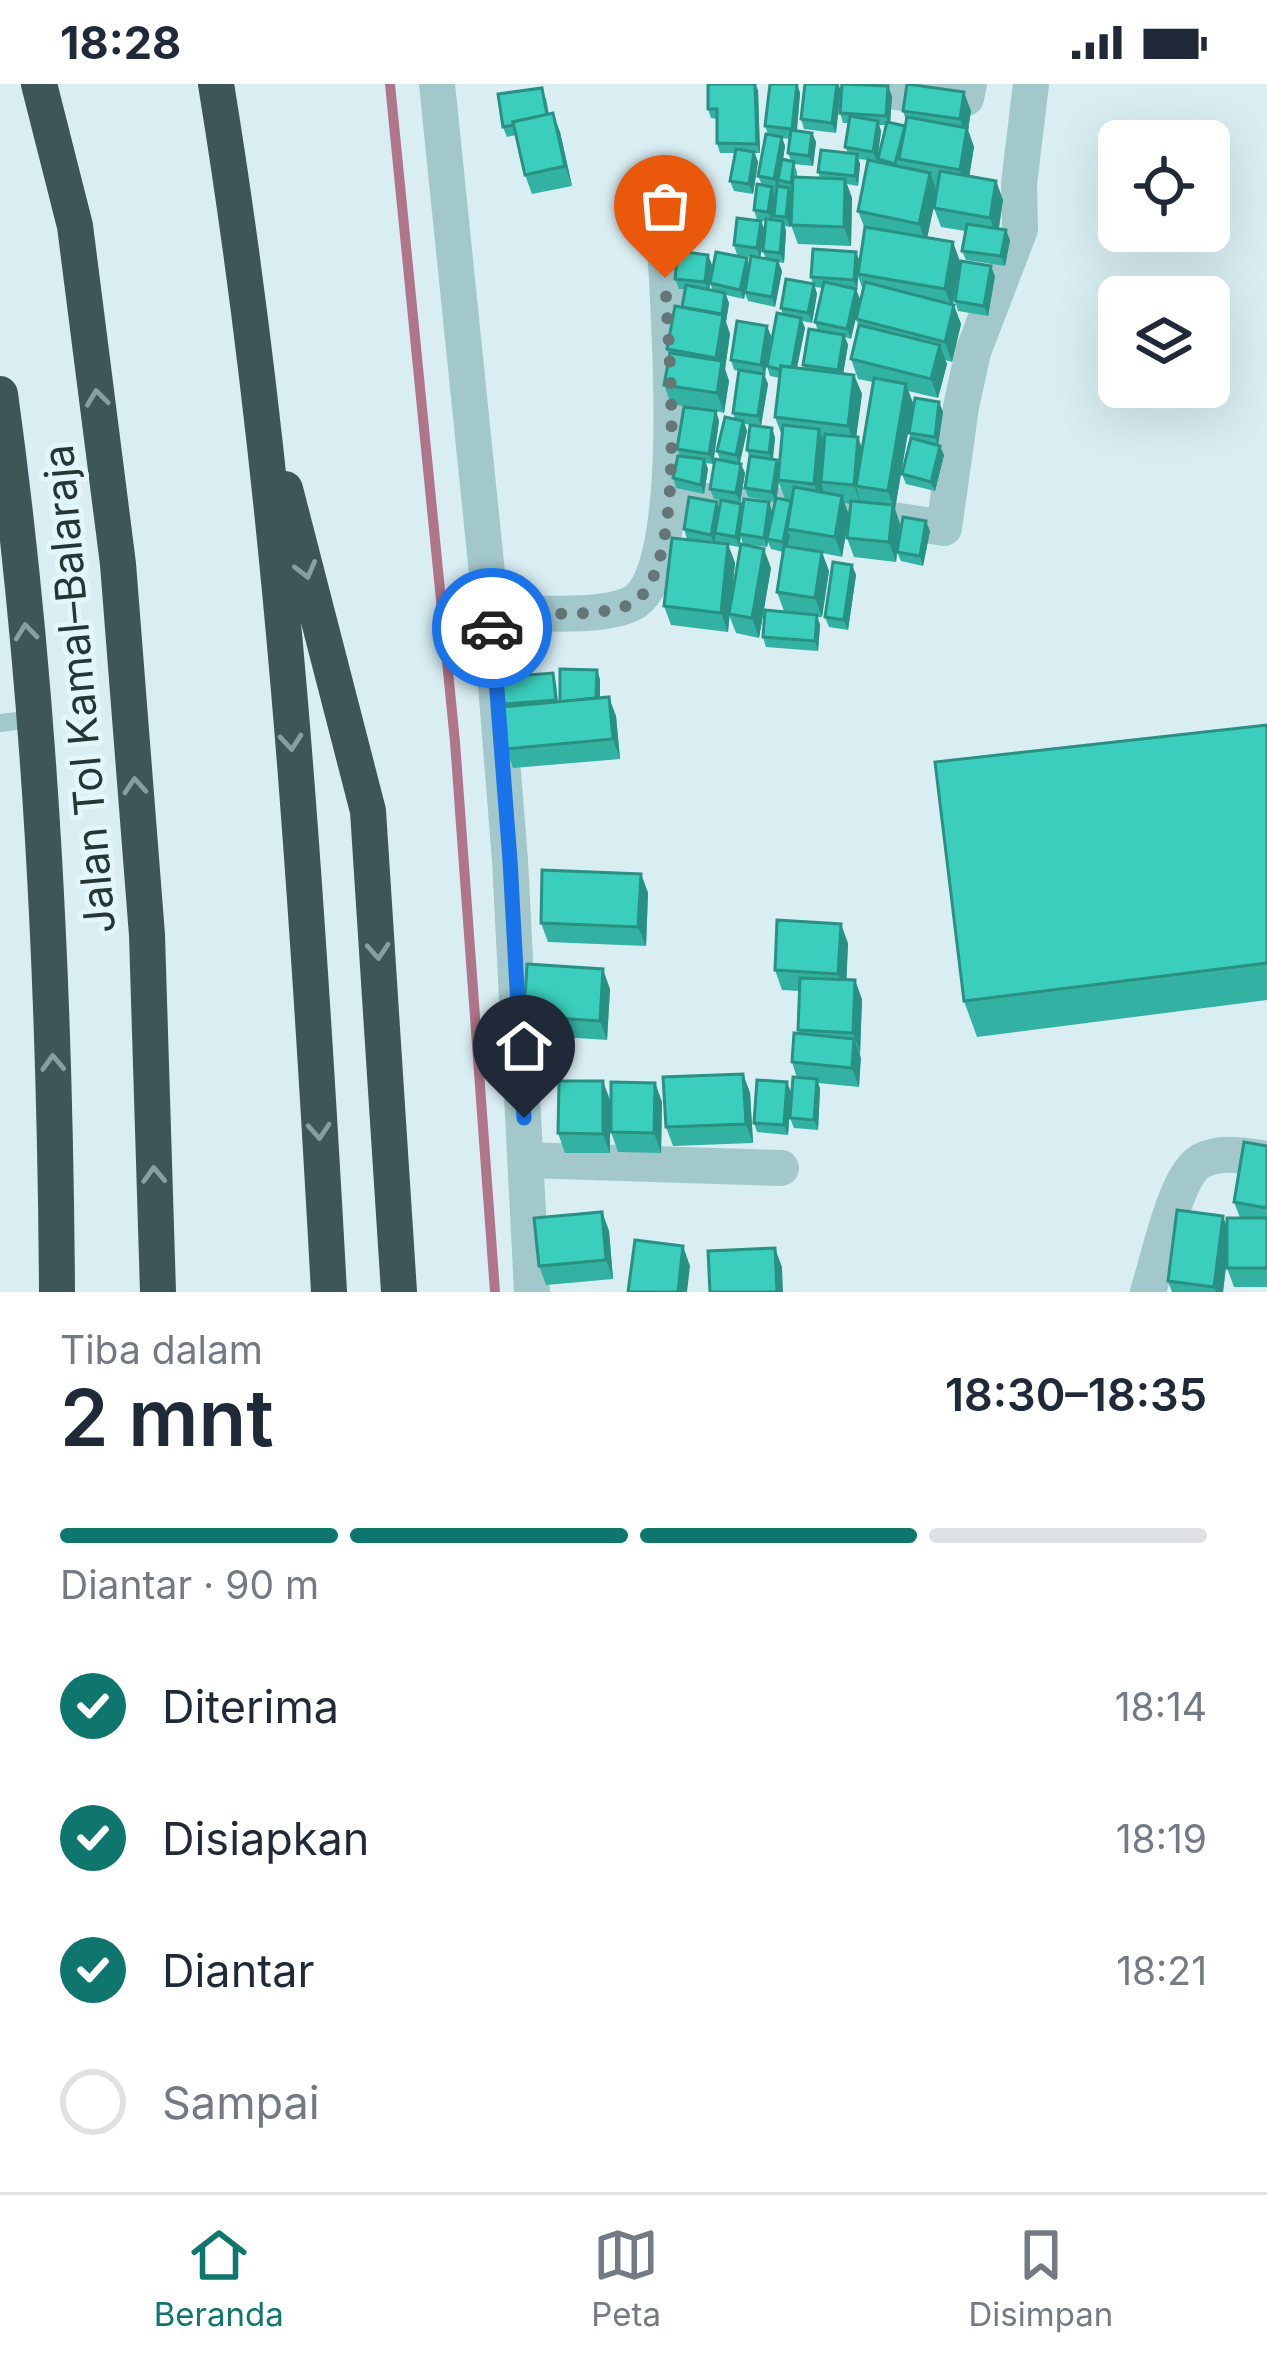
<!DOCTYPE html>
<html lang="id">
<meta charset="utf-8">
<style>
body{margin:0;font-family:Inter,sans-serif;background:#f2f2f3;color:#1f2937;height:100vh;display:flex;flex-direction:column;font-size:45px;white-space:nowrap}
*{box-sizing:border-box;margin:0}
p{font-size:39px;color:#747a83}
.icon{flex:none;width:66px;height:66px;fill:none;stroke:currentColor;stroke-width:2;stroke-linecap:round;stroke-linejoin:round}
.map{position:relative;height:1208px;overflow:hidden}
.drawer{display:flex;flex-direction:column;background:#fff;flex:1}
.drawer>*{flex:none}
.buttons{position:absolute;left:1098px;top:36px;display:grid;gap:24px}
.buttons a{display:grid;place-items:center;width:132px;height:132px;border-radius:18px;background:#fff;box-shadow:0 12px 48px #0002;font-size:60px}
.pin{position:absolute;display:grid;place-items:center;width:102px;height:102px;color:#fff;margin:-123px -51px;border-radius:50% 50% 50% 0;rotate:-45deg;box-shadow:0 0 12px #0007}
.pin .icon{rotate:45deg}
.courier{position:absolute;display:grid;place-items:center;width:120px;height:120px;margin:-60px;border:9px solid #1a73e8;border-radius:50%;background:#fff;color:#222;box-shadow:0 3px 15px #0007}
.headline em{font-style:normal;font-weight:600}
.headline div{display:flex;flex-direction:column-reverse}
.headline{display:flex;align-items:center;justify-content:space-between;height:204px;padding:0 60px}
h1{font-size:78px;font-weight:600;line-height:90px}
.bar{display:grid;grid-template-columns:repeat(4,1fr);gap:18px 12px;align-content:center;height:144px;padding:0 60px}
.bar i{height:15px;border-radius:9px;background:#e0e1e3}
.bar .selected{background:#0f766e}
.bar p{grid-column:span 4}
ol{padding:0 60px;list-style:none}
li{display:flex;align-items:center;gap:36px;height:132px}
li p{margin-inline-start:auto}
li .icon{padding:12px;border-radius:50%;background:#0f766e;color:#fff;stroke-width:4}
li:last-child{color:#747a83}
li i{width:66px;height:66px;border:6px solid #e0e1e3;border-radius:50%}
.status{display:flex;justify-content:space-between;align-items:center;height:84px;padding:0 60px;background:#fff;direction:ltr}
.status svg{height:33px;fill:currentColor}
.tab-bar{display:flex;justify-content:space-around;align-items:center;height:168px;border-top:3px solid #e0e1e3;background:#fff;font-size:33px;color:#747a83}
.tab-bar a{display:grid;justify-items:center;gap:6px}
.tab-bar .selected{color:#0f766e}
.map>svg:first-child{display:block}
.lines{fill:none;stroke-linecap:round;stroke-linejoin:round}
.stream{stroke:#b17589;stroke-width:10}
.lane{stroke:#a3c8cb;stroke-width:18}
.street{stroke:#a3c8cb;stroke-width:36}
.highway{stroke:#3c5756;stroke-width:36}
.wall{fill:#33b1a2;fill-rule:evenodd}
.shaded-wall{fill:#299084}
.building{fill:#3bcebc;stroke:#299084;stroke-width:3}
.oneway{stroke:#889fa0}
.done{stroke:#647678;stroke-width:12;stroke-dasharray:0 21.6}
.route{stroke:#1a73e8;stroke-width:15}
.labels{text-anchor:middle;stroke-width:10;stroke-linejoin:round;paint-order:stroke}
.street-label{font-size:42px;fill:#263635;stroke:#e4f6fa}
</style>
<div class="status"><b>18:28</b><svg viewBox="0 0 49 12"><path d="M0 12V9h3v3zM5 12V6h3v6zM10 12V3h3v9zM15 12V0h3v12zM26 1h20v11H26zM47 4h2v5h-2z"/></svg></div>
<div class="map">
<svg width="1267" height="1208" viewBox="0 0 1267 1208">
<rect width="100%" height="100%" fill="#d8eef3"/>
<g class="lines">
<polyline class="stream" points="390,0 455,658 495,1208"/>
<polyline class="lane" points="0,639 33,635"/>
<g class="street">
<polyline points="437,0 487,489 510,776 532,1208"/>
<polyline points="842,0 957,17 966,14 969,0"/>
<polyline points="669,412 738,421 805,422 944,444 961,323 973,268 1020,145 1019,100 1031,0"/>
<path d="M 491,529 C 525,528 609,536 636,517 C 693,474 665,184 662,110"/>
<polyline points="526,1076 781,1084"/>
<path d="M 1148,1208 C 1158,1178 1175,1091 1201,1077 C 1221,1066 1246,1072 1267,1075"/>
</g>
<g class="highway">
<polyline points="39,0 75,142 118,480 147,851 158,1208"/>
<path d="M 216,0 C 281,398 307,805 329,1208"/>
<path d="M 0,310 C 41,607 55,909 57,1208"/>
<polyline points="285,405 368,727 399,1208"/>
</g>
</g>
<g class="wall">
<path d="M 797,0 L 800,9 L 797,46 L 812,49 L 816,58 L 813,82 L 794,80 L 797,88 L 797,93 L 820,94 L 818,88 L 848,69 L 845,63 L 849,39 L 843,39 L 840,29 L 892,12 L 890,38 L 905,42 L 906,36 L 903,27 L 971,27 L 968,46 L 974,63 L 969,92 L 996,97 L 1003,116 L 999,145 L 1010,156 L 1005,182 L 966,176 L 962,167 L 965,147 L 941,143 L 934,124 L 936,111 L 927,154 L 960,177 L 953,220 L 961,240 L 952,278 L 945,276 L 947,280 L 938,314 L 908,307 L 913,319 L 895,425 L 900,440 L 898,464 L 930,447 L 923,482 L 901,477 L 897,468 L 896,478 L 854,473 L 847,454 L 851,420 L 844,419 L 849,431 L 842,473 L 822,469 L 829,487 L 822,533 L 817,533 L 820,541 L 818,567 L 766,563 L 763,553 L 784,527 L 777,508 L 783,468 L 771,465 L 768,458 L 767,463 L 743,460 L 741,453 L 739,463 L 728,461 L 735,479 L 730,523 L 771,484 L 759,554 L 736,549 L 729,531 L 728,548 L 671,541 L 664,522 L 687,455 L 684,445 L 717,418 L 719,424 L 741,420 L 743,426 L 769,418 L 772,428 L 775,418 L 748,413 L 745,404 L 750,374 L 747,366 L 772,344 L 775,354 L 773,376 L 777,376 L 779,382 L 782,352 L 775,333 L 780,294 L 770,292 L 767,282 L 783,231 L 781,224 L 813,200 L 811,193 L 856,168 L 860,178 L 865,145 L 858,127 L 868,76 L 858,75 L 860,80 L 858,102 L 847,100 L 852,114 L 851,162 L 798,160 L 791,141 L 792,124 L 790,143 L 785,142 L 786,147 L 784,179 L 778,178 L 782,187 L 775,223 L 748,217 L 745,209 L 744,215 L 726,211 L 729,219 L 726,238 L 730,250 L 725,285 L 729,297 L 724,329 L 716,327 L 719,337 L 713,380 L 706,379 L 708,385 L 704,410 L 676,404 L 673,394 L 680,372 L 677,365 L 715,327 L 671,320 L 664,301 L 669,271 L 667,265 L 682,224 L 685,205 L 679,205 L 675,195 L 708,171 L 712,181 L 709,206 L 713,207 L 710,199 L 749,182 L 751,173 L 737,171 L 734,161 L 761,137 L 765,147 L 760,174 L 766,175 L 763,167 L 765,137 L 757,136 L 754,126 L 762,101 L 758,92 L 768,50 L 765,42 ZM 879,41 L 886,41 L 878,75 L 879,78 L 877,78 L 881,47 ZM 782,54 L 790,55 L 788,69 L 791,77 L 783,76 L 785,62 ZM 858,192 L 863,206 L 856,235 L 859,242 L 851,275 L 858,295 L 873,298 L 862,364 L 856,353 L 862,310 L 854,291 L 843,290 L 848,261 L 845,253 L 851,255 L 860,215 L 856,206 ZM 815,203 L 823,204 L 815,238 L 818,247 L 803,281 L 804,285 L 797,284 L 805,244 L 802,237 L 812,239 L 817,210 ZM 779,399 L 785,415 L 791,417 L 777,414 Z"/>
<polygon points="839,0 836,49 804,45 801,35"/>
<polygon points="758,6 760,69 755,69 758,78 753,110 734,107 730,97 735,69 720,69 717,59 717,35 711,34 708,25"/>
<polygon points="546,14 549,30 560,48 572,102 532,110 525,91 516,51 507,53 503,43"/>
<polygon points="995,192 988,232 958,227 955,217"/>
<polygon points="767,242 771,252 764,291 768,300 761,342 745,340 747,347 740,379 745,389 740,419 714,415 710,405 720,376 717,367 735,335 733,329 739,287 734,286 731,276"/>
<polygon points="939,318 943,328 938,361 944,371 935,407 906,400 902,390 911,354 909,349"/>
<polygon points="852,481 856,491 848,546 829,543 825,533"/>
<polygon points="597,586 600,596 600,614 616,632 620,675 513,684 506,665 504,620 553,589 556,599 558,618"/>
<polygon points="1267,641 1267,916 977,953 964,917"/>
<polygon points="641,790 648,809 646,862 548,858 541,839"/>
<polygon points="848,859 846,895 862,915 859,1003 818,999 820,1005 818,1046 794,1044 790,1034 797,994 792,978 799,949 800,907 782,906 775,886"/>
<polygon points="610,905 607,956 531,951 524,932"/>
<polygon points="743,990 750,1009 753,1059 673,1062 666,1043"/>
<polygon points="655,999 662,1018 661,1069 618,1068 611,1048"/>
<polygon points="791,1008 788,1051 757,1048 754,1039"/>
<polygon points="610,1016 610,1069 565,1069 558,1049"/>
<polygon points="1267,1062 1267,1203 1234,1203 1227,1184 1227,1172 1223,1208 1172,1208 1168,1197 1227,1143 1240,1134 1234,1118"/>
<polygon points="602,1128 609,1147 613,1195 546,1201 539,1182"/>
</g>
<g class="shaded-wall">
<polygon points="755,0 758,6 760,69 757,60"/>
<polygon points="797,0 800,9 796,55 792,45"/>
<polygon points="837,0 841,6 836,49 832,39"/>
<polygon points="888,2 892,12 890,42 886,32"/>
<polygon points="964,8 971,27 968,46 974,63 967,106 960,86 966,52 960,35"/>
<polygon points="553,29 560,48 572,102 565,82"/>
<polygon points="878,37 881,47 877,78 873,68"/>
<polygon points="812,49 816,58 813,82 809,72"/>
<polygon points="782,53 785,62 778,105 774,95"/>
<polygon points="754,68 758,78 753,110 749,100"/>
<polygon points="857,70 860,80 858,102 855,92"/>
<polygon points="930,89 937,108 926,159 919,140"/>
<polygon points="845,95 852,114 851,162 844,143"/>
<polygon points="996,97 1003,116 997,153 990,134"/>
<polygon points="772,103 775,113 772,138 768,128"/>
<polygon points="789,104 793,113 790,143 786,133"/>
<polygon points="761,137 765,147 760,174 757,164"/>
<polygon points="783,137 786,147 784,179 780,169"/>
<polygon points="1006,146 1010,156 1005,182 1001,172"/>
<polygon points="953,158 960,177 952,224 945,205"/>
<polygon points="856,168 860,178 857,206 854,196"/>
<polygon points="708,171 712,181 709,208 705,198"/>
<polygon points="747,174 750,184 744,215 740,206"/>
<polygon points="778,177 782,187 775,223 772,213"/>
<polygon points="991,182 995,192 988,232 984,222"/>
<polygon points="814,200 817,210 812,239 808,229"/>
<polygon points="856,205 860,215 851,255 847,245"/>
<polygon points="725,209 729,219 726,238 730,250 725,285 729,297 724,329 717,309 721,286 716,274"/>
<polygon points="954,221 961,240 952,278 945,258"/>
<polygon points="801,234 805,244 794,297 791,288"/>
<polygon points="767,242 771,252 765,291 761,281"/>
<polygon points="844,251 848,261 842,296 838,286"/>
<polygon points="940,261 947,280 938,314 931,295"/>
<polygon points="764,290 768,300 761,342 758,332"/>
<polygon points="854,291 862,310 855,362 848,342"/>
<polygon points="906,300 913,319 895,425 900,440 896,478 889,458 893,422 888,407"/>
<polygon points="939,318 943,328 938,362 935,353"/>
<polygon points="716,327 719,337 713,380 709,370"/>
<polygon points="743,337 747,347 739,381 736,371"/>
<polygon points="772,344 775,354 772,378 769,369"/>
<polygon points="819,345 826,365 821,398 823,404 821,419 814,400"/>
<polygon points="858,353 865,372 856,402 861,421 854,401"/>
<polygon points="940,362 944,371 935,407 931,398"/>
<polygon points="704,375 708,385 704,410 701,401"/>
<polygon points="777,376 780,386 776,418 772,408"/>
<polygon points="741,380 745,389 740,419 736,409"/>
<polygon points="842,412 849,431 842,473 835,453"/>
<polygon points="791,417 787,445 790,452 786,468 783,458"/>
<polygon points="717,418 720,428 714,460 711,451"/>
<polygon points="769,418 772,428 767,463 764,454"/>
<polygon points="741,420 744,430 739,463 736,453"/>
<polygon points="926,437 930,447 923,482 920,472"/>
<polygon points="728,460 735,479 728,548 721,529"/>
<polygon points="764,465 771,484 759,554 752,534"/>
<polygon points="822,468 829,487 822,533 815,514"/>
<polygon points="852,481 856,491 848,546 844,536"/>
<polygon points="817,531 820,541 818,567 815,557"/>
<polygon points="597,586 600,596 600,630 596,620"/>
<polygon points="609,613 616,632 620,675 613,655"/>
<polygon points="641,790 648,809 646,862 638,843"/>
<polygon points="841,840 848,859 846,909 838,890"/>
<polygon points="603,885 610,905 607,956 600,937"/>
<polygon points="855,896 862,915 860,968 853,949"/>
<polygon points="854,955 861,974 859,1003 852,984"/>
<polygon points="743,990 750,1009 753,1059 746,1040"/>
<polygon points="817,995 820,1005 818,1046 814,1036"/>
<polygon points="603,997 610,1016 610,1069 603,1050"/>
<polygon points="787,998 791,1008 788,1051 784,1041"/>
<polygon points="655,999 662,1018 661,1069 654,1049"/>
<polygon points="602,1128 609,1147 613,1195 606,1176"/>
<polygon points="1223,1132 1230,1151 1223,1208 1216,1208 1214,1203"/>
<polygon points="683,1162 690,1182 687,1208 678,1208"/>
<polygon points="775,1164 782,1183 783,1208 777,1208"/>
</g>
<g class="building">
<polygon points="708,0 755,0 757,60 717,59 717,25 708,25"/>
<polygon points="770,0 797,0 792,45 765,42"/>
<polygon points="805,0 837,0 832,39 801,35"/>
<polygon points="842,0 888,2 886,32 840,29"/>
<polygon points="907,0 964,8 960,35 903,27"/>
<polygon points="542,4 547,31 513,38 514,41 503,43 498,10"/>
<polygon points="553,29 565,82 525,91 513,38"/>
<polygon points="850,32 878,37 873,68 845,63"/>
<polygon points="907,33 967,44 960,86 899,75"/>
<polygon points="887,38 905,42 895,80 878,75"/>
<polygon points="791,46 812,49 809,72 788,69"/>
<polygon points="766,50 782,53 774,95 758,92"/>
<polygon points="736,65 754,68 749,100 730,97"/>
<polygon points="821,66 857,70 855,92 818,88"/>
<polygon points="782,75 794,78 791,99 778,96"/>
<polygon points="868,76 930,89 919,140 858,127"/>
<polygon points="940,87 996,97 990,134 934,124"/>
<polygon points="793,93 845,95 844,143 791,141"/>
<polygon points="757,100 772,103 768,128 754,126"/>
<polygon points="777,102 789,104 786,133 774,132"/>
<polygon points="737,134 761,137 757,164 734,161"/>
<polygon points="766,135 783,137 780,169 763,167"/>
<polygon points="967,140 1006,146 1001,172 962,167"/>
<polygon points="865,143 953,158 945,205 858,190"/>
<polygon points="813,165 856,168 854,196 811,193"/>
<polygon points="678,167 708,171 705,198 675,195"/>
<polygon points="716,168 747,174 740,206 710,199"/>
<polygon points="751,172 778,177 772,213 745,208"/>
<polygon points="961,177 991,182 984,222 955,217"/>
<polygon points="786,195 814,200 808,229 781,224"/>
<polygon points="824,198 856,205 847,245 815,238"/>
<polygon points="865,198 954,221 945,258 856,235"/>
<polygon points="686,201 725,209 722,230 682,223"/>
<polygon points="675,222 723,231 716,274 667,265"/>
<polygon points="777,229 801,234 792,283 781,282 781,286 767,282"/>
<polygon points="737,237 767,242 761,281 731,276"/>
<polygon points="859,241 940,261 931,295 851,275"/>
<polygon points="809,245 844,251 838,286 803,281"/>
<polygon points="670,269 722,277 717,309 664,301"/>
<polygon points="781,282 854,291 848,342 775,333"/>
<polygon points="739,286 764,290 758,332 733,329"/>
<polygon points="874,294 906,300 888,407 856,402"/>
<polygon points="915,314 939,318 935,353 909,349"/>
<polygon points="684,323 716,327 709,370 677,365"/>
<polygon points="725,333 743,337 736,371 717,367"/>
<polygon points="750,341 772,344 769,369 747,366"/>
<polygon points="783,341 819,345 814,400 778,396"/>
<polygon points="825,350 858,353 854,401 821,398"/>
<polygon points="911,354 940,362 931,398 902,390"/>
<polygon points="678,372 704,375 701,401 673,394"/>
<polygon points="750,372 777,376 772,408 745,404"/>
<polygon points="715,375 741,380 736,409 710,405"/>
<polygon points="794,403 842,412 835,453 787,445"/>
<polygon points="689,413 717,418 711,451 684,445"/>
<polygon points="776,414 791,417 783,458 767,455"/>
<polygon points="744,415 769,418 764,454 739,450"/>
<polygon points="721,416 741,420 736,453 715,449"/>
<polygon points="851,417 893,421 889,458 847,454"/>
<polygon points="903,433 926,437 920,472 897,468"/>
<polygon points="672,454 728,460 721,529 664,522"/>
<polygon points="741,460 764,465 752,534 729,530"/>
<polygon points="784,462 822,468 815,514 777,508"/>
<polygon points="833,478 852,481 844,536 825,533"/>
<polygon points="765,526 817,531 815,557 763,553"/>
<polygon points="560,585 597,586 596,614 560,618"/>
<polygon points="553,589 556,616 504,620 502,593"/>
<polygon points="609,613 613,655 506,665 502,623"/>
<polygon points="1267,641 1267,879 964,917 935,678"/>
<polygon points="542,786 641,790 638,843 541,839"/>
<polygon points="777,836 841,840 838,890 775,886"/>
<polygon points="527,880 603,885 600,937 524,932"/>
<polygon points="800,894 855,896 853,949 798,946"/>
<polygon points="794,949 854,955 852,984 792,978"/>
<polygon points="743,990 746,1040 666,1043 663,993"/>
<polygon points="793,993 817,995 814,1036 790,1034"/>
<polygon points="757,996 787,998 784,1041 754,1039"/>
<polygon points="559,997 603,997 603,1050 558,1049"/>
<polygon points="611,998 655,999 654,1049 611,1048"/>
<polygon points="1244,1058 1267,1062 1267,1124 1234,1118"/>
<polygon points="1177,1126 1223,1132 1214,1203 1168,1197"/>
<polygon points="602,1128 606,1176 539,1182 534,1134"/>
<rect x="1227" y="1134" width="40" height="50"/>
<polygon points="635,1156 683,1162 678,1208 628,1208"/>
<polygon points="775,1164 777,1208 710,1208 708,1167"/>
</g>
<defs><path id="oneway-chevron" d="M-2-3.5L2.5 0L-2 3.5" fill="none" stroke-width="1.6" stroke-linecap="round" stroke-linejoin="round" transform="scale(3)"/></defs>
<g class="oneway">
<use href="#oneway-chevron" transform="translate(97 314) rotate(-97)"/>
<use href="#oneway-chevron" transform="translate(306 486) rotate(75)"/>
<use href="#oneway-chevron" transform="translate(26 548) rotate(-96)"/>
<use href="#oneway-chevron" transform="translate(291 658) rotate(85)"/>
<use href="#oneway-chevron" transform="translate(135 702) rotate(-94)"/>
<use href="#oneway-chevron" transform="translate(378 867) rotate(86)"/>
<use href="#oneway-chevron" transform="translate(53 979) rotate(-92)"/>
<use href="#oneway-chevron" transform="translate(319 1047) rotate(86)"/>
<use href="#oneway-chevron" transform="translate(154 1091) rotate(-92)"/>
</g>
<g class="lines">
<path class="done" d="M 492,544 L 490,529 C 525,528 609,536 636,517 C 689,478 668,258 665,194"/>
<polyline class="route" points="492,544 510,776 524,1034"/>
</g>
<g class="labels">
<g class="street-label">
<text transform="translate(79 605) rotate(-95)" y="15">Jalan Tol Kamal–Balaraja</text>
</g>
</g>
</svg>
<div class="buttons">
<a><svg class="icon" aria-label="locate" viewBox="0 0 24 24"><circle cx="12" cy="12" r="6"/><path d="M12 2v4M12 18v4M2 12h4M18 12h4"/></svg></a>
<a><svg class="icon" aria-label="layers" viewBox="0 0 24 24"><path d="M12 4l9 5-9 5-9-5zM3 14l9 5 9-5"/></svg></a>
</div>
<div class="pin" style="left:665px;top:194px;background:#ea580c"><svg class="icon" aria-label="bag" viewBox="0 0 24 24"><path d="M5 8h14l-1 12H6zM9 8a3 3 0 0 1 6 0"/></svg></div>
<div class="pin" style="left:524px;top:1034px;background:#1f2937"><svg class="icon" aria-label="home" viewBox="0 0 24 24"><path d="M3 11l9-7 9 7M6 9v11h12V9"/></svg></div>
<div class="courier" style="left:492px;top:544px"><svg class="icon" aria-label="car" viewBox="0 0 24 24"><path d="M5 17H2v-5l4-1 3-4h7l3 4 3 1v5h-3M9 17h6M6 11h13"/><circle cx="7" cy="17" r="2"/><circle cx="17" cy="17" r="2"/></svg></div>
</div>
<section class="drawer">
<div class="headline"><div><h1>2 mnt</h1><p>Tiba dalam</p></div><em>18:30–18:35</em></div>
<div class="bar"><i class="selected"></i><i class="selected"></i><i class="selected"></i><i></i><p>Diantar · 90 m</p></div>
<ol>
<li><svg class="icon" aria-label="check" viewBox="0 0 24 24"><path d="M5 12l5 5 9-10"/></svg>Diterima<p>18:14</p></li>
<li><svg class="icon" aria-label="check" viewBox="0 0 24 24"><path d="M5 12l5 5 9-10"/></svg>Disiapkan<p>18:19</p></li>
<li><svg class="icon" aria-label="check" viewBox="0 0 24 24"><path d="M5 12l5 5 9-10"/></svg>Diantar<p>18:21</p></li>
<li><i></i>Sampai</li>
</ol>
</section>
<nav class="tab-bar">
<a class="selected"><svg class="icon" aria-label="home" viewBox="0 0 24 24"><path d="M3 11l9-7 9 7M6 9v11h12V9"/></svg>Beranda</a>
<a><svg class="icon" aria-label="map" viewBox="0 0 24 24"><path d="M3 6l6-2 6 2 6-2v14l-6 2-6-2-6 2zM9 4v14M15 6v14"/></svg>Peta</a>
<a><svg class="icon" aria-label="saved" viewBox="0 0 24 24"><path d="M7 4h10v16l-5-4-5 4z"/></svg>Disimpan</a>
</nav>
